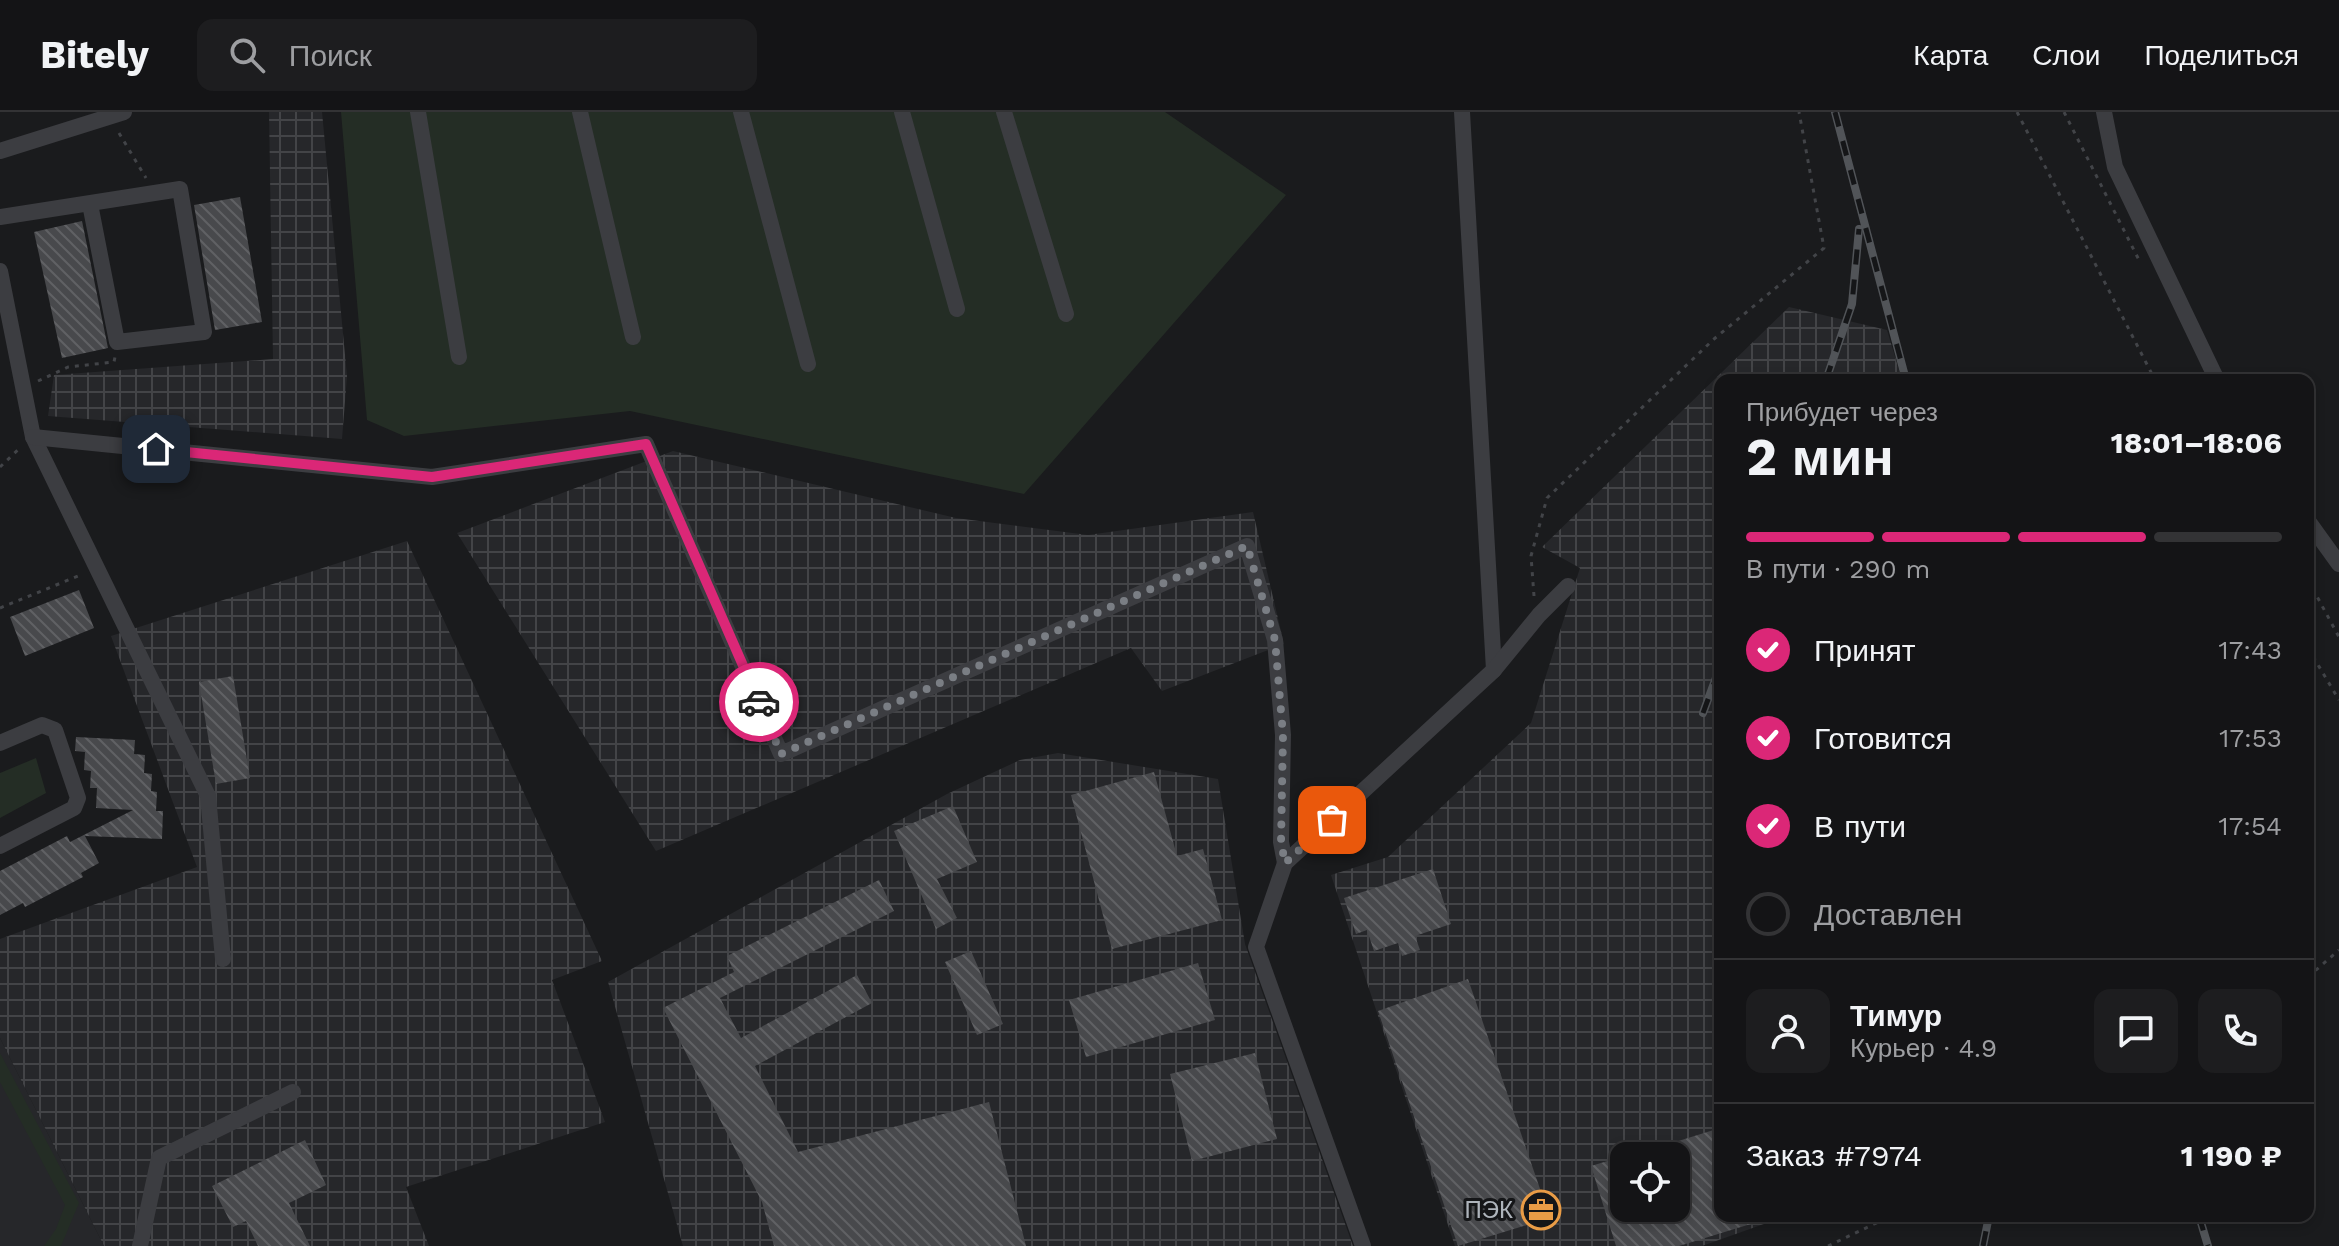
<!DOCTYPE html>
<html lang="ru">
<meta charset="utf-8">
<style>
body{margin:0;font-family:"Work Sans",sans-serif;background:#1d1d1f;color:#f1f3f6;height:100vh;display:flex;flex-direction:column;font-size:30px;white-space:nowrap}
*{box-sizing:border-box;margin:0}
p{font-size:26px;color:#9d9ea1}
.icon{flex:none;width:44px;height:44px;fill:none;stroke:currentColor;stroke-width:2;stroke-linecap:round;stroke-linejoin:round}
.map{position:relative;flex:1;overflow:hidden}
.panel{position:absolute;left:1714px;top:262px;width:600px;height:848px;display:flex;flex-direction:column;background:#141416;border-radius:16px;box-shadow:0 4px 12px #0003,0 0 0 2px #333335}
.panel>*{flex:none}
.tools{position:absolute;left:1610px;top:1030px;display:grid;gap:16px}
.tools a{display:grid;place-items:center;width:80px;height:80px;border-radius:16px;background:#141416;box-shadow:0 4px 12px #0003,0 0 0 2px #333335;font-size:40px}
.pin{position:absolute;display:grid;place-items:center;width:68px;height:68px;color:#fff;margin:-34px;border-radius:16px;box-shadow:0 4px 12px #0006}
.courier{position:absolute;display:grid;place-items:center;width:80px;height:80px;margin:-40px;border:6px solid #db2777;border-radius:50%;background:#fff;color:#222;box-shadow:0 2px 10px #0007}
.overview em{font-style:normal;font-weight:700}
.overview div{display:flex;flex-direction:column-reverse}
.overview{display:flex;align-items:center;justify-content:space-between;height:136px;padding:0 32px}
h1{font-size:52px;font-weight:700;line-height:60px}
.bar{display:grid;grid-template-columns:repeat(4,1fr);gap:12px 8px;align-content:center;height:96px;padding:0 32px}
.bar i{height:10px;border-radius:6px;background:#333335}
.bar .on{background:#db2777}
.bar p{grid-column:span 4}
.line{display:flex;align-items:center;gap:20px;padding:0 32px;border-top:2px solid #333335}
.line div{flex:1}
.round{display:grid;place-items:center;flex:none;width:84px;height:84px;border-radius:16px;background:#1d1d1f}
ol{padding:0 32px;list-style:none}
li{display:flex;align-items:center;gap:24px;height:88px}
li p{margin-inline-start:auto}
li .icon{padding:8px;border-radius:50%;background:#db2777;color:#fff;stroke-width:4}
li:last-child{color:#9d9ea1}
li i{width:44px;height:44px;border:4px solid #333335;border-radius:50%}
header{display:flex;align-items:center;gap:48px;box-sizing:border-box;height:112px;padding:0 40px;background:#141416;border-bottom:2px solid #333335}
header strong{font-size:38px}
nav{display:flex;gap:44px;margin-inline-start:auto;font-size:28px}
.search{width:560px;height:72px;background:#1d1d1f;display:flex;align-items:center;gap:20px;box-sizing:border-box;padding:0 28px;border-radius:16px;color:#9d9ea1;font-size:30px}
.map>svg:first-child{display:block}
.built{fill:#26272a}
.industrial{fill:url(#industrial-grid);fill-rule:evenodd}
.green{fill:#242d25}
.building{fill:url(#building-back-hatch)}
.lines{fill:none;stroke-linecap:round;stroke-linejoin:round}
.path{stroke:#424448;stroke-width:3;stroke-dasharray:4 6;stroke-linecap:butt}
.minor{stroke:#3c3d41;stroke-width:16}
.rail-casing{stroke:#515458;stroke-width:8}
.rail{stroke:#151618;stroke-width:5;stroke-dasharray:15;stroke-linecap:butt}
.done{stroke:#7a7e84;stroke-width:8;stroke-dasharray:0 14.4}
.route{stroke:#db2777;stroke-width:10}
.labels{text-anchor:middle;stroke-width:6;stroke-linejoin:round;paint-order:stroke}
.poi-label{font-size:24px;fill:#aeb4bb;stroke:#151618;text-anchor:end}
</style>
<header>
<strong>Bitely</strong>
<div class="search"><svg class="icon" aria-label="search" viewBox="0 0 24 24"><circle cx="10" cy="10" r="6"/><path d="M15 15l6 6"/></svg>Поиск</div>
<nav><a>Карта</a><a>Слои</a><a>Поделиться</a></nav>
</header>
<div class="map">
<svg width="2339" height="1134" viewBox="0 0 2339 1134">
<defs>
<pattern id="industrial-grid" width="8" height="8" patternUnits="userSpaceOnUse" patternTransform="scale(2)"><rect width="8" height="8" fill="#26272a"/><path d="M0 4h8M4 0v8" fill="none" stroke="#434447"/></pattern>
<pattern id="building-back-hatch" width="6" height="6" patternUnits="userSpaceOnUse" patternTransform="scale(2)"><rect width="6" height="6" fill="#48494c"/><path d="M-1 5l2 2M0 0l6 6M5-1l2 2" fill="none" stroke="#606164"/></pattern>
</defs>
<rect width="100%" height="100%" fill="#1a1b1d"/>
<polygon class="built" points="0,926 104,1134 0,1134"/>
<g class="industrial">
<polygon points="269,0 322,0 347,264 342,327 48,304 54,263 273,247"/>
<path d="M 1789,195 L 1887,218 L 1902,268 L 1720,268 L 1720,1104 L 1786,1104 L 1702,1134 L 1455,1134 L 1331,763 L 1388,745 L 1531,611 L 1580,456 L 1542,435 ZM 1624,1044 L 1676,1044 L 1676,1096 L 1624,1096 Z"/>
<polygon points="673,339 956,406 1088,423 1253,400 1284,532 1162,579 1131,536 656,739 457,421"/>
<polygon points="407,429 602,849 552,868 605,1010 406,1075 429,1134 104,1134 0,926 0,827 197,755 111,524"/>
<polygon points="1058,641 1218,667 1245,832 1353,1134 683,1134 608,870 947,682 1020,648"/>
</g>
<g class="green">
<polygon points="341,0 1165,0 1286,83 1024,382 630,299 404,324 367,308"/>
<polygon points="36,646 46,681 0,706 0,661"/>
<polygon points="0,941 79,1091 61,1134 44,1134 56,1117 65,1093 0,970"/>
</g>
<g class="building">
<polygon points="240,85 262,210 215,218 194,93"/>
<polygon points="82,109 108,236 62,246 34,120"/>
<polygon points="79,478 94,516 25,544 10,505"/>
<polygon points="233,564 250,666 216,672 199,570"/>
<polygon points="76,625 135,628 134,642 145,643 144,661 152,662 151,679 157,680 156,699 163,699 162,727 85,724 99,751 81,761 83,765 25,795 23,791 0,803 0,759 67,724 70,730 133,698 96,696 97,676 90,676 91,659 84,658 85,640 75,639"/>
<polygon points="1154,660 1177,744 1203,737 1222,808 1112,837 1071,683"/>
<polygon points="953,694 977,750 937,767 957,806 936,817 894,719"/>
<polygon points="1433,757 1451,812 1415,824 1420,838 1402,844 1398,831 1374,839 1367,818 1356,822 1344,786"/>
<polygon points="879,768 894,799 720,886 741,926 857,863 872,891 755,954 798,1040 989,990 1026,1134 774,1134 762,1090 663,896 734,860 727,844"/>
<polygon points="971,839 1003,912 977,923 945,850"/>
<polygon points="1198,851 1215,908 1086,945 1069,888"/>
<polygon points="1468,867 1550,1106 1458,1134 1378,899"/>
<polygon points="1255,941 1277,1027 1192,1049 1170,962"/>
<polygon points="1720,1016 1720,1104 1767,1104 1767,1107 1679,1134 1616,1134 1591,1054 1624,1044 1624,1096 1676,1096 1676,1044 1641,1044 1640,1041"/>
<polygon points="305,1028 326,1073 289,1091 310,1134 258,1134 246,1109 233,1115 212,1074"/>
</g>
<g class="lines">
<g class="path">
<polyline points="2017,0 2155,268"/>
<polyline points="2064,0 2140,150"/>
<polyline points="119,21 146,66"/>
<polyline points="38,269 68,255 114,250 115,245"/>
<polyline points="0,355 21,335"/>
<polyline points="2308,468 2339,525"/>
<polyline points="1534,484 1531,444 1547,386 1714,227 1824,136 1799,0"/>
<polyline points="0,496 83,462"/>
<polyline points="2308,536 2339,588"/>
<polyline points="2308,865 2339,838"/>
<polyline points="1828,1134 1891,1104"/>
</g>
<g class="minor">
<polyline points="418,0 459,245"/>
<polyline points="580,0 633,225"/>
<polyline points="741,0 808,252"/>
<polyline points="902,0 957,197"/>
<polyline points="1004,0 1066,202"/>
<polyline points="1462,0 1494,558"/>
<polyline points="2104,0 2115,55 2217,268"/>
<polyline points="0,39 124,0"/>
<polyline points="0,105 180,77 204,220 117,230 90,92"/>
<polyline points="0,159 33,325 208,684 223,847"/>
<polyline points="33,325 432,365 646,332 781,642 1247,434 1275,528 1283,623 1281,730 1285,751"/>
<polyline points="2308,409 2339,452"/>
<polyline points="0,631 42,613 55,618 78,686 74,696 0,734"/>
<polyline points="140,1134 159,1046 293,980"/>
<polyline points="1363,1134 1256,835 1285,751 1494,558 1539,503 1568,474"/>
</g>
<defs>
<g id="rail">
<polyline points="1835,0 1906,268"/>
<polyline points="1826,268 1852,192 1859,117"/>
<polyline points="1703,601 1720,555"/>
<polyline points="2199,1104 2208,1134"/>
<polyline points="1983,1134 1989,1104"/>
</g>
</defs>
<use href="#rail" class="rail-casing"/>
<use href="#rail" class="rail"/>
</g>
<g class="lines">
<polyline class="done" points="759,590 781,642 1247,434 1275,528 1283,623 1281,730 1285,751 1332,708"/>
<polyline class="route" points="156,337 432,365 646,332 759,590"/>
</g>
<defs>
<symbol id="office-ring" viewBox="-11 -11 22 22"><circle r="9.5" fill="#151618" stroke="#e99c46" stroke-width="1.5"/><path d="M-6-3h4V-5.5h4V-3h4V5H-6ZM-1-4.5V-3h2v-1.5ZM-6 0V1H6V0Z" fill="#e99c46"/></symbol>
</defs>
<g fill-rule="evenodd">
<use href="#office-ring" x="1519" y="1076" width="44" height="44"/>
</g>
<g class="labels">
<g class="poi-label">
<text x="1513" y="1106">ПЭК</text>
</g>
</g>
</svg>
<div class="tools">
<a><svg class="icon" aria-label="locate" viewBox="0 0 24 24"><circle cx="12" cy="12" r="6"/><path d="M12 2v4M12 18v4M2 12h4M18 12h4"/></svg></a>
</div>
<div class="pin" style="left:1332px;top:708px;background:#ea580c"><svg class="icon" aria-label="bag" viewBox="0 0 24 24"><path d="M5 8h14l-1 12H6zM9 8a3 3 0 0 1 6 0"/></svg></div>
<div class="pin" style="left:156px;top:337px;background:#1f2937"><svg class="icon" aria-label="home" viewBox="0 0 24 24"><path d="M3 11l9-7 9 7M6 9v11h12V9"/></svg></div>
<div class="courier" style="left:759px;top:590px"><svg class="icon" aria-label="car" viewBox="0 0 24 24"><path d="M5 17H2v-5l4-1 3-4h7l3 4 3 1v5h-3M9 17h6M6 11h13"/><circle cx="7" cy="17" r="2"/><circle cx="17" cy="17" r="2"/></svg></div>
<section class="panel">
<div class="overview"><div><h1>2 мин</h1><p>Прибудет через</p></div><em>18:01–18:06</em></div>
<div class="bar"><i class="on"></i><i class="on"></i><i class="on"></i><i></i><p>В пути · 290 m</p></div>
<ol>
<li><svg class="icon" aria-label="check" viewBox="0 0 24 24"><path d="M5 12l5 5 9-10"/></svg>Принят<p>17:43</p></li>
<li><svg class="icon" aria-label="check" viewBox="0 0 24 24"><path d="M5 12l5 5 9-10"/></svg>Готовится<p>17:53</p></li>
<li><svg class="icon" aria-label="check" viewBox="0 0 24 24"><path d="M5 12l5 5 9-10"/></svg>В пути<p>17:54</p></li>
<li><i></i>Доставлен</li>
</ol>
<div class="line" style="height:144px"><a class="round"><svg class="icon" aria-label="person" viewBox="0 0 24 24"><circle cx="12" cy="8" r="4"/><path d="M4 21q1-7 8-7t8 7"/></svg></a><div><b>Тимур</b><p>Курьер · 4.9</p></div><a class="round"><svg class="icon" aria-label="chat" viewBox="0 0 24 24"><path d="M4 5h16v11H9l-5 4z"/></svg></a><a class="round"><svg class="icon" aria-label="phone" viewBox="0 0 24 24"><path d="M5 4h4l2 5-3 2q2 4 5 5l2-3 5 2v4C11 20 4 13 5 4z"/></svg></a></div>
<div class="line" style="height:104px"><div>Заказ #7974</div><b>1 190 ₽</b></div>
</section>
</div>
